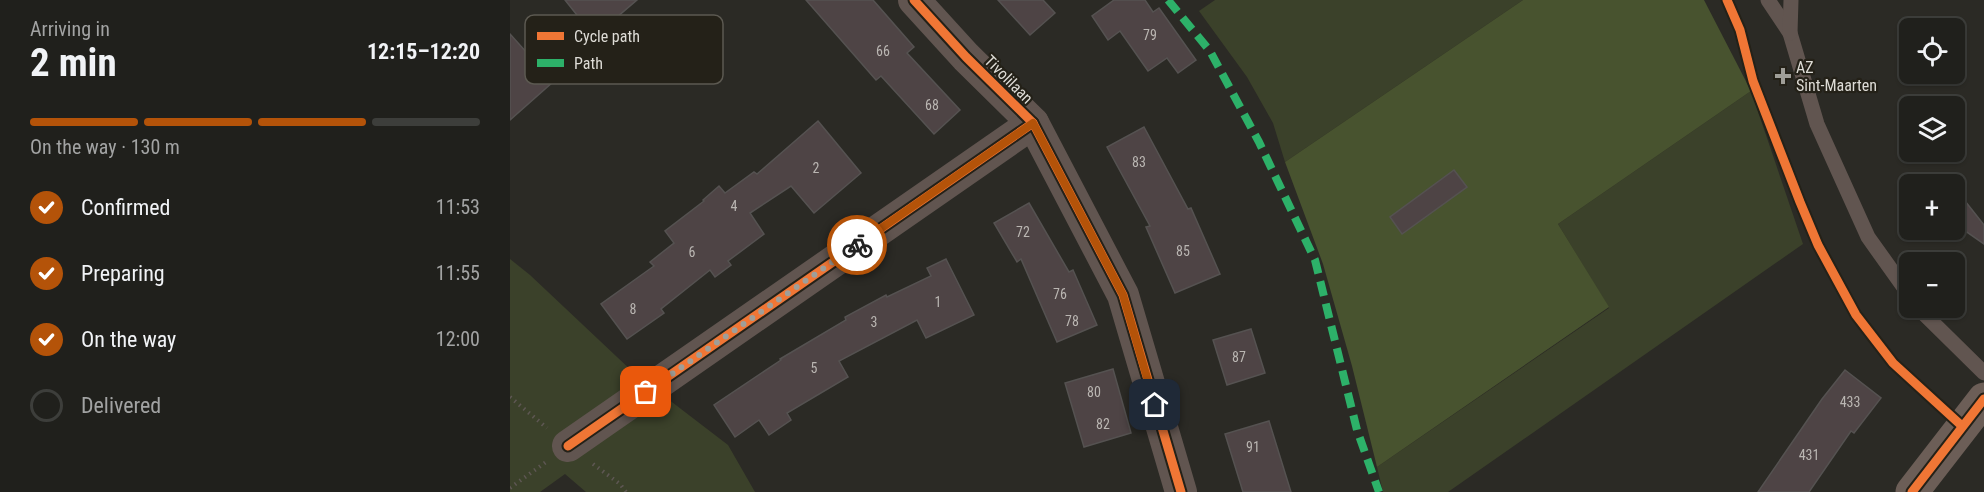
<!DOCTYPE html>
<meta charset="utf-8">
<style>
body{margin:0;font-family:"Roboto Condensed",sans-serif;background:#282825;color:#f1f3f6;height:100vh;display:flex;flex-direction:column;font-size:22px;white-space:nowrap}
*{box-sizing:border-box;margin:0}
p{font-size:20px;color:#a2a3a3}
.icon{flex:none;width:33px;height:33px;fill:none;stroke:currentColor;stroke-width:2;stroke-linecap:round;stroke-linejoin:round}
.map{position:relative;flex:1;overflow:hidden}
.side{display:flex;flex-direction:column;background:#20201c;width:510px}
.side>*{flex:none}
.tools{position:absolute;left:1389px;top:18px;display:grid;gap:12px}
.tools a{display:grid;place-items:center;width:66px;height:66px;border-radius:9px;background:#20201c;box-shadow:0 2px 4px #0004,0 0 0 2px #3d3e3b;font-size:30px}
.pin{position:absolute;display:grid;place-items:center;width:51px;height:51px;color:#fff;margin:-26px;border-radius:12px;box-shadow:0 3px 9px #0006}
.courier{position:absolute;display:grid;place-items:center;width:60px;height:60px;margin:-30px;border:4px solid #b45309;border-radius:50%;background:#fff;color:#222;box-shadow:0 2px 8px #0007}
.headline em{font-style:normal;font-weight:700}
.headline div{display:flex;flex-direction:column-reverse}
.headline{display:flex;align-items:center;justify-content:space-between;height:102px;padding:0 30px}
h1{font-size:39px;font-weight:700;line-height:45px}
.bar{display:grid;grid-template-columns:repeat(4,1fr);gap:9px 6px;align-content:center;height:72px;padding:0 30px}
.bar i{height:8px;border-radius:4px;background:#3d3e3b}
.bar .current{background:#b45309}
.bar p{grid-column:span 4}
ol{padding:0 30px;list-style:none}
li{display:flex;align-items:center;gap:18px;height:66px}
li p{margin-inline-start:auto}
li .icon{padding:6px;border-radius:50%;background:#b45309;color:#fff;stroke-width:4}
li:last-child{color:#a2a3a3}
li i{width:33px;height:33px;border:3px solid #3d3e3b;border-radius:50%}
main{display:flex;flex:1;min-height:0}
.map>svg:first-child{display:block}
.green{fill:#3b412a}
.forest{fill:#48532f}
.building{fill:#4e4445;stroke:#555251;stroke-width:1.5}
.lines{fill:none;stroke-linecap:round;stroke-linejoin:round}
.path{stroke:#5e5753;stroke-width:4;stroke-dasharray:1.5 4.5;stroke-linecap:butt}
.lane{stroke:#615550;stroke-width:15}
.street{stroke:#615550;stroke-width:32}
.secondary{stroke:#6c5e57;stroke-width:33}
.quiet{stroke:#2db169;stroke-width:8;stroke-dasharray:15 8;stroke-linecap:butt}
.cycleway-casing{stroke:#242118;stroke-width:13}
.cycleway{stroke:#f07635;stroke-width:9}
.done{stroke:#9f9e98;stroke-width:6;stroke-dasharray:0 10.8}
.route{stroke:#b45309;stroke-width:8}
.poi-dot{fill:#9f9e98;stroke:#242118;stroke-width:2}
.labels{text-anchor:middle;stroke-width:4.5;stroke-linejoin:round;paint-order:stroke}
.number-label{font-size:14px;fill:#bab6b2}
.poi-label{font-size:16px;fill:#dedcd6;stroke:#242118;text-anchor:start}
.street-label{font-size:16px;fill:#dedcd6;stroke:#242118}
.key{fill:#242118;stroke:#5c5951;stroke-width:1.5}
.key-label{font-size:16px;fill:#dedcd6}
</style>
<main>
<section class="side">
<div class="headline"><div><h1>2 min</h1><p>Arriving in</p></div><em>12:15–12:20</em></div>
<div class="bar"><i class="current"></i><i class="current"></i><i class="current"></i><i></i><p>On the way · 130 m</p></div>
<ol>
<li><svg class="icon" aria-label="check" viewBox="0 0 24 24"><path d="M5 12l5 5 9-10"/></svg>Confirmed<p>11:53</p></li>
<li><svg class="icon" aria-label="check" viewBox="0 0 24 24"><path d="M5 12l5 5 9-10"/></svg>Preparing<p>11:55</p></li>
<li><svg class="icon" aria-label="check" viewBox="0 0 24 24"><path d="M5 12l5 5 9-10"/></svg>On the way<p>12:00</p></li>
<li><i></i>Delivered</li>
</ol>
</section>
<div class="map">
<svg width="1474" height="492" viewBox="0 0 1474 492">
<rect width="100%" height="100%" fill="#2b2a25"/>
<g class="green">
<polygon points="705,0 1013,0 775,162 763,123 737,77 689,11"/>
<polygon points="1241,91 1293,244 938,492 873,492 867,467 1099,308 1048,224"/>
<polygon points="0,259 20,275 124,373 218,445 245,492 76,492 55,474 30,492 0,492"/>
</g>
<polygon class="forest" points="1013,0 1194,0 1241,91 1048,224 1099,307 867,467 842,366 813,264 775,162"/>
<g class="building">
<polygon points="55,0 127,0 106,18 108,21 86,39"/>
<polygon points="296,0 363,0 404,47 397,53 450,110 424,134 371,76 366,80"/>
<polygon points="488,0 533,0 545,13 520,35"/>
<polygon points="604,0 635,0 643,12 649,8 686,60 668,73 657,58 638,71 610,31 598,40 582,16"/>
<polygon points="0,34 43,82 0,120"/>
<polygon points="308,121 351,173 304,213 281,186 240,213 254,234 218,261 221,265 205,277 200,270 151,309 154,313 117,339 91,304 144,266 140,262 164,243 155,231 194,201 193,200 209,186 215,193 244,172 247,174"/>
<polygon points="634,127 678,209 681,208 710,274 665,293 636,227 640,226 597,147"/>
<polygon points="944,170 957,187 892,234 880,217"/>
<polygon points="1444,187 1474,225 1474,244 1444,223"/>
<polygon points="519,203 559,272 563,270 587,325 547,342 511,259 507,262 484,223"/>
<polygon points="436,259 464,315 416,338 407,320 329,361 338,377 277,413 281,420 259,435 249,420 225,437 204,405 271,360 270,359 336,320 335,317 376,295 377,297 421,276 417,268"/>
<polygon points="741,329 755,373 717,385 703,340"/>
<polygon points="603,369 621,433 574,447 555,383"/>
<polygon points="1335,370 1371,398 1344,433 1341,431 1299,492 1248,492 1312,399"/>
<polygon points="759,421 781,492 733,492 715,434"/>
</g>
<g class="lines">
<g class="path">
<polyline points="0,397 37,428"/>
<polyline points="83,464 110,484 116,492"/>
<polyline points="0,488 36,462"/>
</g>
<g class="lane">
<polyline points="1258,0 1280,33 1307,124 1358,237 1400,296"/>
<polyline points="1280,33 1281,0"/>
<polyline points="1408,308 1474,373"/>
</g>
<g class="street">
<polyline points="404,0 456,57 523,123 613,295 671,492"/>
<polyline points="58,446 523,123"/>
</g>
<polyline class="secondary" points="1402,492 1474,399"/>
<polyline class="quiet" points="658,0 700,51 749,142 805,260 847,430 869,492"/>
<defs>
<g id="cycleway">
<polyline points="404,0 456,57 523,123 613,295 671,492"/>
<polyline points="1217,0 1230,30 1243,81 1290,202 1308,245 1346,315 1383,363 1452,426"/>
<polyline points="58,446 523,123"/>
<polyline points="1402,492 1474,399"/>
</g>
</defs>
<use href="#cycleway" class="cycleway-casing"/>
<use href="#cycleway" class="cycleway"/>
</g>
<g class="lines">
<polyline class="done" points="136,392 347,245"/>
<polyline class="route" points="347,245 523,123 613,295 645,405"/>
</g>
<path class="poi-dot" d="M1270 67h6v6h6v6h-6v6h-6v-6h-6v-6h6z"/>
<g class="labels">
<g class="number-label">
<text x="640" y="40">79</text>
<text x="373" y="56">66</text>
<text x="422" y="110">68</text>
<text x="629" y="167">83</text>
<text x="306" y="173">2</text>
<text x="224" y="211">4</text>
<text x="513" y="237">72</text>
<text x="673" y="256">85</text>
<text x="182" y="257">6</text>
<text x="550" y="299">76</text>
<text x="428" y="307">1</text>
<text x="123" y="314">8</text>
<text x="562" y="326">78</text>
<text x="364" y="327">3</text>
<text x="729" y="362">87</text>
<text x="304" y="373">5</text>
<text x="584" y="397">80</text>
<text x="1340" y="407">433</text>
<text x="593" y="429">82</text>
<text x="743" y="452">91</text>
<text x="1299" y="460">431</text>
</g>
<g class="poi-label">
<text x="1286" y="73">AZ<tspan x="1286" dy="18">Sint-Maarten</tspan></text>
</g>
<g class="street-label">
<text transform="translate(499 79) rotate(45)" y="6">Tivolilaan</text>
</g>
</g>
<rect x="15" y="15" width="198" height="69" rx="9" class="key"/>
<rect x="27" y="32" width="27" height="8" fill="#f07635"/>
<rect x="27" y="59" width="27" height="8" fill="#2db169"/>
<g class="key-label">
<text x="64" y="42">Cycle path</text>
<text x="64" y="69">Path</text>
</g>
</svg>
<div class="tools">
<a><svg class="icon" aria-label="locate" viewBox="0 0 24 24"><circle cx="12" cy="12" r="6"/><path d="M12 2v4M12 18v4M2 12h4M18 12h4"/></svg></a>
<a><svg class="icon" aria-label="layers" viewBox="0 0 24 24"><path d="M12 4l9 5-9 5-9-5zM3 14l9 5 9-5"/></svg></a>
<a>+</a>
<a>−</a>
</div>
<div class="pin" style="left:136px;top:392px;background:#ea580c"><svg class="icon" aria-label="bag" viewBox="0 0 24 24"><path d="M5 8h14l-1 12H6zM9 8a3 3 0 0 1 6 0"/></svg></div>
<div class="pin" style="left:645px;top:405px;background:#1f2937"><svg class="icon" aria-label="home" viewBox="0 0 24 24"><path d="M3 11l9-7 9 7M6 9v11h12V9"/></svg></div>
<div class="courier" style="left:347px;top:245px"><svg class="icon" aria-label="bike" viewBox="0 0 24 24"><circle cx="6" cy="16" r="4"/><circle cx="18" cy="16" r="4"/><path d="M6 16l4-8h5l3 8M10 8l3 8H6M13 5h3"/></svg></div>
</div>
</main>
